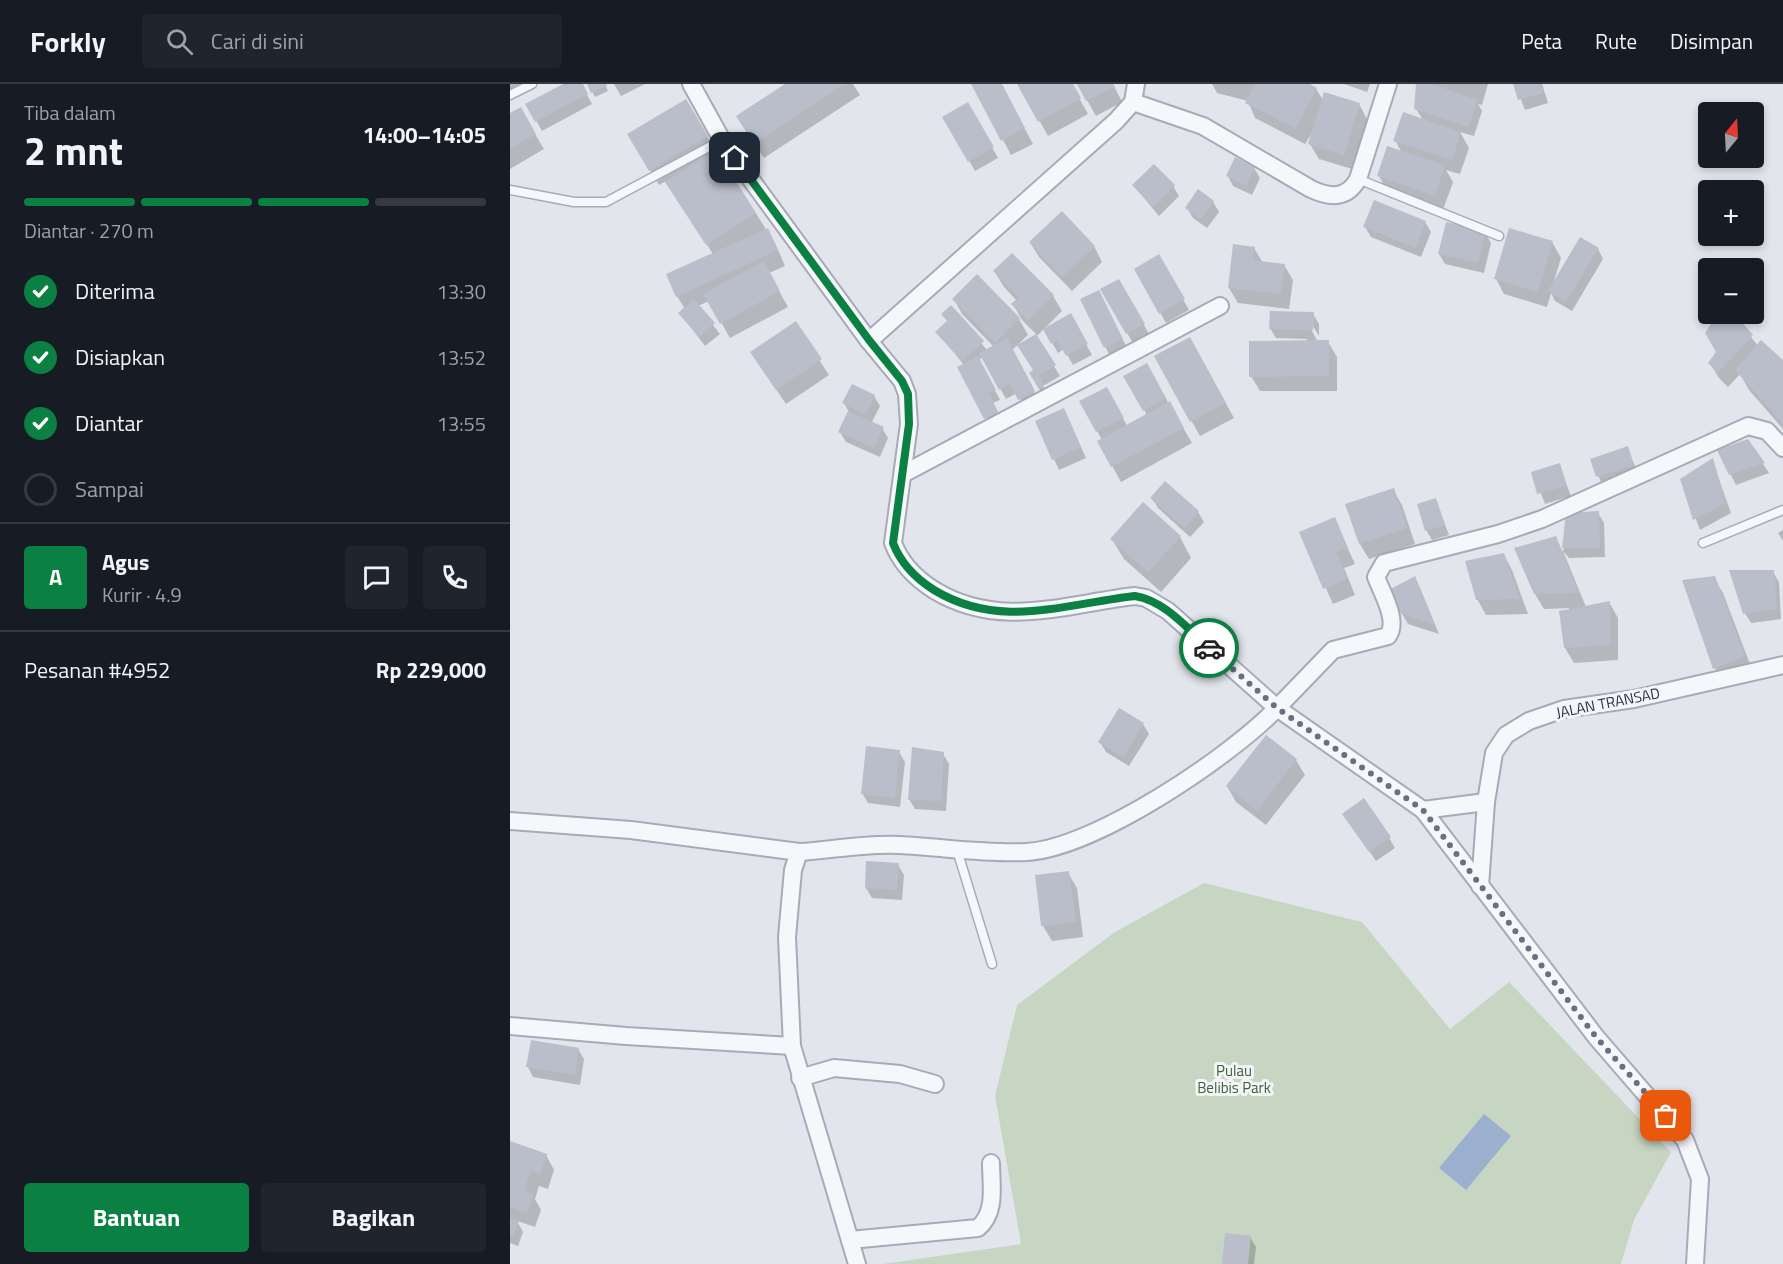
<!DOCTYPE html>
<html lang="id">
<meta charset="utf-8">
<style>
body{margin:0;font-family:"Titillium Web",sans-serif;background:#20242c;color:#f1f3f6;height:100vh;display:flex;flex-direction:column;font-size:22px;white-space:nowrap}
*{box-sizing:border-box;margin:0}
p{font-size:20px;color:#9ea1a6}
.icon{flex:none;width:33px;height:33px;fill:none;stroke:currentColor;stroke-width:2;stroke-linecap:round;stroke-linejoin:round}
.map{position:relative;flex:1;overflow:hidden}
.drawer{display:flex;flex-direction:column;background:#171b24;width:510px}
.drawer>*{flex:none}
.needle{width:39px;rotate:18deg}
.fabs{position:absolute;left:1188px;top:18px;display:grid;gap:12px}
.fabs a{display:grid;place-items:center;width:66px;height:66px;border-radius:6px;background:#171b24;box-shadow:0 3px 9px #0003;font-size:30px}
.pin{position:absolute;display:grid;place-items:center;width:51px;height:51px;color:#fff;margin:-26px;border-radius:12px;box-shadow:0 3px 9px #0006}
.courier{position:absolute;display:grid;place-items:center;width:60px;height:60px;margin:-30px;border:4px solid #0b8043;border-radius:50%;background:#fff;color:#222;box-shadow:0 2px 8px #0007}
.summary em{font-style:normal;font-weight:700}
.summary div{display:flex;flex-direction:column-reverse}
.summary{display:flex;align-items:center;justify-content:space-between;height:102px;padding:0 24px}
h1{font-size:39px;font-weight:700;line-height:45px}
.bar{display:grid;grid-template-columns:repeat(4,1fr);gap:9px 6px;align-content:center;height:72px;padding:0 24px}
.bar i{height:8px;border-radius:4px;background:#363941}
.bar .on{background:#0b8043}
.bar p{grid-column:span 4}
.line{display:flex;align-items:center;gap:15px;padding:0 24px;border-top:2px solid #363941}
.line div{flex:1}
.round{display:grid;place-items:center;flex:none;width:63px;height:63px;border-radius:6px;background:#20242c}
ol{padding:0 24px;list-style:none}
li{display:flex;align-items:center;gap:18px;height:66px}
li p{margin-inline-start:auto}
li .icon{padding:6px;border-radius:50%;background:#0b8043;color:#fff;stroke-width:4}
li:last-child{color:#9ea1a6}
li i{width:33px;height:33px;border:3px solid #363941;border-radius:50%}
.cta{display:flex;gap:12px;margin-top:auto;padding:12px 24px}
.cta a{flex:1;height:69px;border-radius:6px;background:#0b8043;color:#fff;font-size:24px;font-weight:700;line-height:69px;text-align:center}
.cta a+a{background:#20242c;color:#f1f3f6}
header{display:flex;align-items:center;gap:36px;box-sizing:border-box;height:84px;padding:0 30px;background:#171b24;border-bottom:2px solid #363941}
header strong{font-size:28px}
nav{display:flex;gap:33px;margin-inline-start:auto;font-size:21px}
.search{width:420px;height:54px;background:#20242c;display:flex;align-items:center;gap:15px;box-sizing:border-box;padding:0 21px;border-radius:6px;color:#9ea1a6;font-size:22px}
main{display:flex;flex:1;min-height:0}
.map>svg:first-child{display:block}
.green{fill:#c7d6c3}
.water{fill:#9bb0ce}
.shadow{fill:#0003}
.building{fill:#b9beca}
.lines{fill:none;stroke-linecap:round;stroke-linejoin:round}
.lane-casing{stroke:#a7abb7;stroke-width:11}
.street-casing{stroke:#a7abb7;stroke-width:20}
.lane{stroke:#f6f7fa;stroke-width:8}
.street{stroke:#f6f7fa;stroke-width:16}
.done{stroke:#6a707f;stroke-width:6;stroke-dasharray:0 10.8}
.route{stroke:#0b8043;stroke-width:8}
.labels{text-anchor:middle;stroke-width:6;stroke-linejoin:round;paint-order:stroke}
.street-label{font-size:15px;fill:#293145;stroke:#f3f5f9}
.park-label{font-size:15px;fill:#3a6235;stroke:#f3f5f9}
</style>
<header>
<strong>Forkly</strong>
<div class="search"><svg class="icon" aria-label="search" viewBox="0 0 24 24"><circle cx="10" cy="10" r="6"/><path d="M15 15l6 6"/></svg>Cari di sini</div>
<nav><a>Peta</a><a>Rute</a><a>Disimpan</a></nav>
</header>
<main>
<section class="drawer">
<div class="summary"><div><h1>2 mnt</h1><p>Tiba dalam</p></div><em>14:00–14:05</em></div>
<div class="bar"><i class="on"></i><i class="on"></i><i class="on"></i><i></i><p>Diantar · 270 m</p></div>
<ol>
<li><svg class="icon" aria-label="check" viewBox="0 0 24 24"><path d="M5 12l5 5 9-10"/></svg>Diterima<p>13:30</p></li>
<li><svg class="icon" aria-label="check" viewBox="0 0 24 24"><path d="M5 12l5 5 9-10"/></svg>Disiapkan<p>13:52</p></li>
<li><svg class="icon" aria-label="check" viewBox="0 0 24 24"><path d="M5 12l5 5 9-10"/></svg>Diantar<p>13:55</p></li>
<li><i></i>Sampai</li>
</ol>
<div class="line" style="height:108px"><b class="round" style="background:#0b8043;color:#fff">A</b><div><b>Agus</b><p>Kurir · 4.9</p></div><a class="round"><svg class="icon" aria-label="chat" viewBox="0 0 24 24"><path d="M4 5h16v11H9l-5 4z"/></svg></a><a class="round"><svg class="icon" aria-label="phone" viewBox="0 0 24 24"><path d="M5 4h4l2 5-3 2q2 4 5 5l2-3 5 2v4C11 20 4 13 5 4z"/></svg></a></div>
<div class="line" style="height:78px"><div>Pesanan #4952</div><b>Rp 229,000</b></div>
<div class="cta"><a>Bantuan</a><a>Bagikan</a></div>
</section>
<div class="map">
<svg width="1273" height="1180" viewBox="0 0 1273 1180">
<rect width="100%" height="100%" fill="#e3e5ec"/>
<polygon class="green" points="694,799 852,838 940,945 999,898 1161,1068 1124,1136 1111,1180 373,1180 511,1160 485,1012 507,921 605,848"/>
<polygon class="water" points="974,1030 1001,1052 956,1106 929,1084"/>
<g class="shadow">
<polygon points="0,0 10,0 0,5"/>
<polygon points="56,0 71,0 82,20 32,47 17,20"/>
<polygon points="78,0 95,0 98,7 85,13"/>
<polygon points="104,0 135,0 111,12"/>
<polygon points="278,0 343,0 350,11 254,74 236,48"/>
<polygon points="463,0 491,0 523,60 501,71"/>
<polygon points="509,0 561,0 578,30 538,52"/>
<polygon points="568,0 603,0 612,18 586,32"/>
<polygon points="702,0 797,0 806,5 813,16 849,20 857,35 842,85 809,75 800,60 804,46 795,60 745,34 738,17 707,9"/>
<polygon points="834,0 860,0 857,8"/>
<polygon points="908,0 978,0 972,21 968,20 972,27 964,52 950,48 959,64 950,90 936,86 943,98 933,126 877,107 869,92 892,69 885,56 913,36 906,25"/>
<polygon points="1005,0 1032,0 1038,19 1015,26"/>
<polygon points="458,20 488,74 465,87 434,33"/>
<polygon points="10,25 34,65 0,85 0,31"/>
<polygon points="119,51 197,52 266,161 275,182 259,189 278,223 220,254 199,217 188,222 210,250 195,262 170,229 175,225 167,212 203,170 156,97 149,101"/>
<polygon points="744,84 750,94 742,111 723,102 718,92"/>
<polygon points="624,102 663,102 669,112 649,132"/>
<polygon points="703,118 709,128 697,144 683,134 677,124"/>
<polygon points="915,138 921,148 911,173 861,153 855,143"/>
<polygon points="975,149 981,159 974,189 935,180 929,170"/>
<polygon points="520,158 584,162 592,178 562,207 529,173"/>
<polygon points="1042,158 1051,174 1044,197 1088,165 1093,175 1062,227 1045,217 1041,209 1037,223 994,210 986,195"/>
<polygon points="744,164 753,179 774,181 783,196 779,225 728,219 719,204"/>
<polygon points="649,172 679,226 656,239 626,186"/>
<polygon points="485,188 543,212 552,227 526,253 550,292 533,302 539,311 535,314 526,300 525,287 509,262 527,251 512,236 503,220 507,217 494,203"/>
<polygon points="467,192 509,235 518,251 502,266 529,318 515,325 507,309 496,315 473,273 469,276 490,316 483,319 493,338 481,344 454,281 427,248 438,238 441,223 477,266 484,263 452,230 444,215"/>
<polygon points="609,197 639,250 623,259 592,206"/>
<polygon points="572,216 594,218 618,266 601,274"/>
<polygon points="803,230 809,240 809,252 801,239 798,240 808,258 818,258 827,273 827,307 750,307 741,292 797,258 797,255 766,254 760,244"/>
<polygon points="1200,230 1223,230 1248,262 1251,258 1273,278 1273,345 1239,306 1230,290 1218,303 1209,294 1200,279 1207,268"/>
<polygon points="560,231 582,271 563,281 554,265 548,269 535,246"/>
<polygon points="285,239 319,291 276,320 251,283"/>
<polygon points="680,255 724,334 690,352 646,273"/>
<polygon points="636,281 682,359 611,398 589,358 592,356 571,317 602,314 617,342 637,331 615,293"/>
<polygon points="342,302 364,312 370,322 361,340 372,344 378,354 370,373 336,358 330,348 339,328 334,319"/>
<polygon points="559,336 576,374 549,386 527,338"/>
<polygon points="1238,357 1259,389 1226,401 1209,367"/>
<polygon points="1117,364 1129,391 1093,403 1082,376"/>
<polygon points="1202,376 1221,429 1190,446 1171,396"/>
<polygon points="1049,381 1061,412 1035,420 1023,389"/>
<polygon points="883,406 892,421 905,460 859,475 850,460 837,421"/>
<polygon points="642,414 688,428 694,438 680,453 648,424"/>
<polygon points="926,416 939,451 922,456 916,446"/>
<polygon points="1088,429 1094,439 1095,473 1059,474 1053,467 1076,523 1099,518 1108,534 1108,576 1064,579 1055,564 1059,524 1034,525 1025,510 1045,454 1053,468 1058,430"/>
<polygon points="824,435 845,480 834,484 845,511 823,520 791,449"/>
<polygon points="1273,446 1273,457 1268,449"/>
<polygon points="670,453 681,474 651,508 614,475 602,455"/>
<polygon points="994,471 1002,486 1018,530 976,531 967,515"/>
<polygon points="1263,488 1269,498 1271,535 1241,539 1235,529"/>
<polygon points="904,494 910,504 929,550 898,540 892,530"/>
<polygon points="1204,494 1213,509 1243,588 1213,599 1205,584"/>
<polygon points="633,640 639,650 619,682 596,668 590,658"/>
<polygon points="756,653 786,676 795,691 756,741 726,718 717,702"/>
<polygon points="389,668 395,678 390,723 358,719 352,709"/>
<polygon points="433,670 439,680 436,727 405,725 399,715"/>
<polygon points="840,740 879,754 885,764 866,777"/>
<polygon points="388,781 394,791 392,816 362,814 356,804"/>
<polygon points="558,789 567,804 573,853 542,857 533,842"/>
<polygon points="68,965 74,975 70,1001 23,993 18,983"/>
<polygon points="0,1059 36,1071 44,1086 38,1105 29,1102 25,1115 31,1126 25,1143 7,1137 13,1148 8,1162 0,1159"/>
<polygon points="740,1153 746,1163 744,1180 714,1180"/>
</g>
<g class="building">
<polygon points="53,0 73,0 78,10 25,38 15,20"/>
<polygon points="77,0 96,0 97,2 81,9"/>
<polygon points="275,0 335,0 244,60 226,32"/>
<polygon points="461,0 492,0 515,44 491,57"/>
<polygon points="507,0 563,0 571,14 528,38"/>
<polygon points="567,0 603,0 605,3 576,17"/>
<polygon points="745,0 800,0 807,4 786,45 735,19"/>
<polygon points="906,0 921,0 968,16 958,43 904,25"/>
<polygon points="1003,0 1030,0 1033,9 1008,16"/>
<polygon points="814,8 850,19 834,71 798,60"/>
<polygon points="176,15 198,52 139,87 117,50"/>
<polygon points="458,18 484,63 458,78 432,33"/>
<polygon points="11,23 26,50 0,65 0,29"/>
<polygon points="893,28 951,48 942,76 883,57"/>
<polygon points="877,62 935,81 925,112 867,92"/>
<polygon points="206,66 246,129 196,161 155,98"/>
<polygon points="725,73 745,83 736,102 716,92"/>
<polygon points="644,80 665,101 643,123 622,101"/>
<polygon points="688,105 704,117 691,135 675,124"/>
<polygon points="864,116 916,137 906,164 853,143"/>
<polygon points="552,127 585,162 552,193 519,158"/>
<polygon points="936,138 976,147 968,179 928,170"/>
<polygon points="258,144 268,166 166,213 156,190"/>
<polygon points="999,144 1043,157 1028,208 984,195"/>
<polygon points="1070,153 1089,164 1056,218 1038,207"/>
<polygon points="723,160 745,163 743,176 775,180 771,210 718,204"/>
<polygon points="502,169 544,211 518,237 501,220 509,213 483,187"/>
<polygon points="649,170 675,215 649,230 624,185"/>
<polygon points="254,177 270,207 210,240 193,210"/>
<polygon points="467,190 510,234 485,259 442,215"/>
<polygon points="609,195 635,240 616,250 590,205"/>
<polygon points="589,206 613,255 594,264 570,215"/>
<polygon points="184,215 205,239 189,253 168,229"/>
<polygon points="441,221 474,257 452,277 425,248 437,237 431,230"/>
<polygon points="760,227 804,228 803,246 759,245"/>
<polygon points="561,229 578,260 556,272 547,256 541,260 533,245"/>
<polygon points="1198,230 1225,230 1243,251 1208,289 1198,279 1206,268 1195,249 1201,240"/>
<polygon points="286,237 312,275 266,306 240,268"/>
<polygon points="526,250 546,281 529,291 534,301 529,305 519,289 523,286 507,261"/>
<polygon points="680,253 716,319 680,338 644,272"/>
<polygon points="497,254 525,307 508,316 500,300 489,306 469,269"/>
<polygon points="819,256 819,292 739,293 739,257"/>
<polygon points="1251,256 1273,276 1273,340 1225,286"/>
<polygon points="468,272 486,306 479,309 488,328 474,335 447,283"/>
<polygon points="637,279 656,314 633,327 613,292"/>
<polygon points="342,300 365,311 356,331 332,319"/>
<polygon points="597,303 614,334 586,348 569,317"/>
<polygon points="660,317 674,344 601,383 587,357"/>
<polygon points="554,324 571,363 542,376 525,337"/>
<polygon points="338,327 374,343 364,364 328,348"/>
<polygon points="1238,355 1255,379 1219,391 1207,366"/>
<polygon points="1118,362 1124,381 1086,393 1080,375"/>
<polygon points="1203,374 1216,419 1183,436 1170,395"/>
<polygon points="1050,379 1057,402 1027,410 1021,388"/>
<polygon points="655,397 689,427 674,444 640,414"/>
<polygon points="884,404 897,444 849,460 835,420"/>
<polygon points="926,414 935,441 915,447 907,420"/>
<polygon points="633,418 671,452 638,488 600,455"/>
<polygon points="1089,427 1090,464 1052,464 1056,429"/>
<polygon points="825,433 838,464 826,468 837,495 813,505 789,448"/>
<polygon points="1046,452 1069,509 1024,510 1004,464"/>
<polygon points="994,469 1010,515 966,516 955,477"/>
<polygon points="1219,486 1264,486 1267,525 1233,530"/>
<polygon points="905,492 925,541 891,530 879,506"/>
<polygon points="1205,492 1235,572 1203,585 1172,496"/>
<polygon points="1100,517 1100,561 1054,564 1049,527"/>
<polygon points="609,624 634,639 613,673 588,658"/>
<polygon points="756,651 787,675 747,727 716,702"/>
<polygon points="356,662 390,666 385,714 351,710"/>
<polygon points="402,663 434,668 431,717 398,716"/>
<polygon points="854,714 881,753 859,768 832,730"/>
<polygon points="356,777 389,779 387,806 355,804"/>
<polygon points="559,787 566,838 531,842 525,791"/>
<polygon points="21,956 69,964 65,991 16,983"/>
<polygon points="0,1057 37,1070 30,1090 21,1087 14,1106 24,1110 17,1129 0,1123"/>
<polygon points="0,1134 9,1137 3,1153 0,1152"/>
<polygon points="715,1149 741,1152 738,1180 712,1180"/>
</g>
<g class="lines">
<defs>
<g id="lane">
<polyline points="0,11 22,0"/>
<polyline points="848,95 989,152"/>
<polyline points="0,106 64,118 96,118 212,56"/>
<polyline points="1193,459 1273,426"/>
<polyline points="447,766 482,880"/>
</g>
<g id="street">
<path d="M 181,0 L 212,56 L 359,257 L 392,297 L 397,310 L 399,340 L 383,459 C 391,480 405,494 424,506 C 489,546 555,520 625,512 L 636,514 L 658,527 L 767,624 L 823,566 L 878,552 C 889,537 872,509 866,493 L 874,479 L 988,450 L 1032,435 L 1238,342 L 1257,347 L 1273,364"/>
<path d="M 623,18 L 693,42 L 801,105 C 820,114 837,115 848,95 L 878,0"/>
<polyline points="359,257 606,37 623,18 626,0"/>
<polyline points="393,390 710,222"/>
<polyline points="913,726 976,718"/>
<polyline points="0,737 121,746 289,768"/>
<polyline points="970,802 976,718 984,669 996,651 1019,637 1054,625 1124,615 1273,581"/>
<polyline points="0,942 116,952 282,962"/>
<polyline points="290,994 324,984 390,990 425,1000"/>
<path d="M 340,1156 L 468,1144 C 487,1128 481,1101 481,1079"/>
<path d="M 347,1180 L 282,962 L 277,853 L 283,786 L 289,768 C 322,766 357,759 389,761 C 432,763 474,770 517,768 C 585,764 720,673 767,624 L 913,726 L 1086,953 L 1175,1056 L 1190,1095 L 1185,1180"/>
</g>
</defs>
<use href="#lane" class="lane-casing"/>
<use href="#street" class="street-casing"/>
<use href="#lane" class="lane"/>
<use href="#street" class="street"/>
</g>
<g class="lines">
<polyline class="done" points="699,564 767,624 913,726 1086,953 1156,1032"/>
<path class="route" d="M 225,74 L 359,256 L 392,297 L 398,310 L 399,340 L 383,459 C 391,480 405,494 424,506 C 490,546 554,520 625,512 C 655,517 677,544 699,564"/>
</g>
<g class="labels">
<g class="street-label">
<text transform="translate(1098 619) rotate(-11)" y="5">JALAN TRANSAD</text>
</g>
<g class="park-label">
<text x="724" y="992">Pulau<tspan x="724" dy="17">Belibis Park</tspan></text>
</g>
</g>
</svg>
<div class="fabs">
<a><svg class="needle" viewBox="-14 -14 28 28"><path d="M0-13l5 13h-10z" fill="#e53935"/><path d="M0 13l5-13h-10z" fill="#9ea1a6"/></svg></a>
<a>+</a>
<a>−</a>
</div>
<div class="pin" style="left:1156px;top:1032px;background:#ea580c"><svg class="icon" aria-label="bag" viewBox="0 0 24 24"><path d="M5 8h14l-1 12H6zM9 8a3 3 0 0 1 6 0"/></svg></div>
<div class="pin" style="left:225px;top:74px;background:#1f2937"><svg class="icon" aria-label="home" viewBox="0 0 24 24"><path d="M3 11l9-7 9 7M6 9v11h12V9"/></svg></div>
<div class="courier" style="left:699px;top:564px"><svg class="icon" aria-label="car" viewBox="0 0 24 24"><path d="M5 17H2v-5l4-1 3-4h7l3 4 3 1v5h-3M9 17h6M6 11h13"/><circle cx="7" cy="17" r="2"/><circle cx="17" cy="17" r="2"/></svg></div>
</div>
</main>
